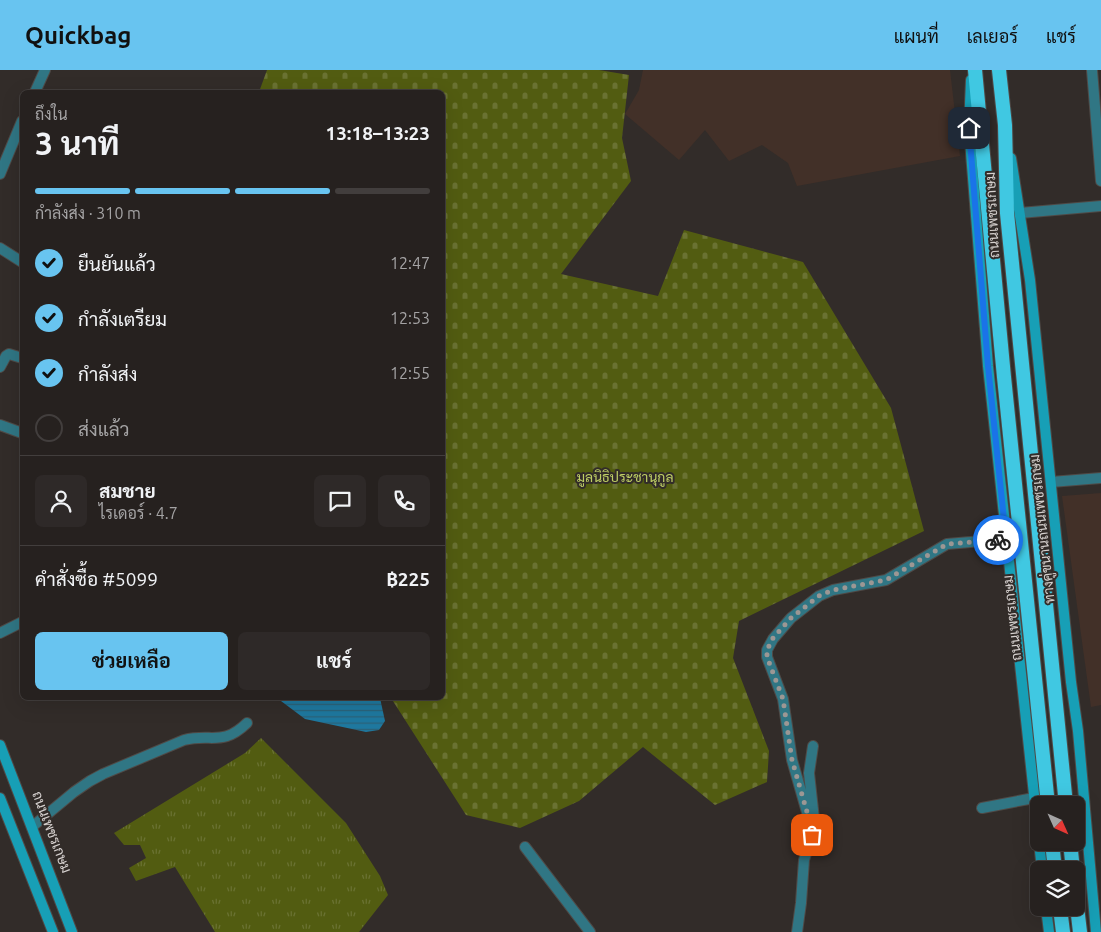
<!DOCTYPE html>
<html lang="th">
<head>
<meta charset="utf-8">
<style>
	:root { --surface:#26211f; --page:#2e2928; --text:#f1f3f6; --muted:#a4a3a4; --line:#423e3d; --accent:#68c4f0 }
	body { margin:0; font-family:Ubuntu,Sarabun,sans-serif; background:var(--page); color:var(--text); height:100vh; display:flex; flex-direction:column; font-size:19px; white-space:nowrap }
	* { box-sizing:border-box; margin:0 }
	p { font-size:16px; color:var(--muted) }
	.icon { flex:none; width:28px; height:28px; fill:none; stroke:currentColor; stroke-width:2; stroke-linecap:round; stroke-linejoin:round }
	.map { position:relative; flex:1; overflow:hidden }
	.panel { position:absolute; left:20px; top:20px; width:425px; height:610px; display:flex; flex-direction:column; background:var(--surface); border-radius:8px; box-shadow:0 5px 20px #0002,0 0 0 1px var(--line) }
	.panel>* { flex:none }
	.needle { width:32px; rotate:135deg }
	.tools { position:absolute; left:1030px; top:726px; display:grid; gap:10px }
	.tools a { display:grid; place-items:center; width:55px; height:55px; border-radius:8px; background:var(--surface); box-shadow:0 5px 20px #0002,0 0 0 1px var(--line); font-size:25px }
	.pin { position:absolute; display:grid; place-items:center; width:42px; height:42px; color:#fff; margin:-21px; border-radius:10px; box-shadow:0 2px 8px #0006 }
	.courier { position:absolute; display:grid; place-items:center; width:50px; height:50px; margin:-25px; border:4px solid #1a73e8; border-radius:50%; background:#fff; color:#222; box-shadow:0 1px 6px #0007 }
	.headline em { font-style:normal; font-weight:700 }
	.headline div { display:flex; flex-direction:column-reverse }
	.headline { display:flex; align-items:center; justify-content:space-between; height:85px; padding:0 15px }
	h1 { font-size:32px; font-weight:700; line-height:38px }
	.bar { display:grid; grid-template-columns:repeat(4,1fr); gap:8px 5px; align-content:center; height:60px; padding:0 15px }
	.bar i { height:6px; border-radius:4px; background:var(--line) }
	.bar .active { background:var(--accent) }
	.bar p { grid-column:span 4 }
	.line { display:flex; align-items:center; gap:12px; padding:0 15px; border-top:1px solid var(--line) }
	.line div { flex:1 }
	.round { display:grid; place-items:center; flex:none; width:52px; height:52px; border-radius:8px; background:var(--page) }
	ol { padding:0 15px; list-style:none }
	li { display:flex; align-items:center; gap:15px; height:55px }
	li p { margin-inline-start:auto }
	li .icon { padding:5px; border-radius:50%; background:var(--accent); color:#111; stroke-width:4 }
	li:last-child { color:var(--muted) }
	li i { width:28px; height:28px; border:2px solid var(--line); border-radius:50% }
	.primary-button { display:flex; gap:10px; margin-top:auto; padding:10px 15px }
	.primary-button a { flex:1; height:58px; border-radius:8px; background:var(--accent); color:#111; font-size:20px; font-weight:700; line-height:58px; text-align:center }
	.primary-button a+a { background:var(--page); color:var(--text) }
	header { display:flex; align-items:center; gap:30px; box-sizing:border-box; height:70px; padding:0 25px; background:var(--accent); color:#111 }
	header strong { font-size:24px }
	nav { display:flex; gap:28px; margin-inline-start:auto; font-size:18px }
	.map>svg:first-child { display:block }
</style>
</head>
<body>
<header>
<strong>Quickbag</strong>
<nav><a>แผนที่</a><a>เลเยอร์</a><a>แชร์</a></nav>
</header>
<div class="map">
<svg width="1101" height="862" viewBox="0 0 1101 862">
	<defs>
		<pattern id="grass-tufts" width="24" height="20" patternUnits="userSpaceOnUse" patternTransform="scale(1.25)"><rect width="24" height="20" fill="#525c11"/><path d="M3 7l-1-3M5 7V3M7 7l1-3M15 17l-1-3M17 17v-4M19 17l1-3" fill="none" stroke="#6a7232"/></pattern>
		<pattern id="cemetery-stones" width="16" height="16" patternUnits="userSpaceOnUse" patternTransform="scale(1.25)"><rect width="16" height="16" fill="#525c11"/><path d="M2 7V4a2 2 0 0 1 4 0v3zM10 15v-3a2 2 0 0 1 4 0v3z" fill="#6a7232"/></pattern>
		<pattern id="water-rules" width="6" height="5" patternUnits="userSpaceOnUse" patternTransform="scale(1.25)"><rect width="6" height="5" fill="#1e789f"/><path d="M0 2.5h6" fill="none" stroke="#2c6178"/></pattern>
	</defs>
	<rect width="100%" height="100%" fill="#322c29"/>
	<!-- commercial -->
	<path fill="#423028" d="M643,0H950L960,86L797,116L788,93L762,75L729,91L705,60L679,90L625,44L639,20Z
		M1101,423V635L1091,637L1062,426Z"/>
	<!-- grass -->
	<path fill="url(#grass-tufts)" d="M261,668L346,753L380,806L388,825L359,862H215L175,797L136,811L129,798L146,788L140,775H124L114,763L245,683Z"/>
	<!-- cemetery -->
	<path fill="url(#cemetery-stones)" d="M267,0H599L629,5L622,68L631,111L561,204L658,226L684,160L803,192L891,338L924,461L739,551L733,588L769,681L767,712L715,735L643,677L579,731L520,758L466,745L391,628H442V22H259Z"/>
	<!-- water -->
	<path fill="url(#water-rules)" d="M277,628H380L385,651L379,660L366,662L305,649Z"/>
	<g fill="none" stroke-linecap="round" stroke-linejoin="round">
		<!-- minor casing -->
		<g stroke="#4f4a47" stroke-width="12">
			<path id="minor" d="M1092,0L1101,111
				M35,22L45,0
				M0,104L22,51
				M1020,143L1101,136
				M0,178L22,192
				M0,297L6,286L9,284L22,288
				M0,355L22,363
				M1051,412L1101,408
				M0,563L22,552
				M982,738L1034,728
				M814,749L807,742L792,690L783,629L767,587V580L773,569L791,548L819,526L833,520L886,510L947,474L1006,469
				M33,756L74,722L90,711L103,704L184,670C212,663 222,677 247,653
				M525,777L590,862
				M797,862L801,833L804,790L812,765L814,749L809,703L813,676"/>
		</g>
		<!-- secondary casing -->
		<g stroke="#4f4a47" stroke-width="12">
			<path id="secondary" d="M971,10L969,58L988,296L1039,771
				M1011,88L1030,210L1071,612L1078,661L1096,862
				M0,675L72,862
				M0,728L53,862
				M1039,772L1042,800
				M1046,838L1049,862"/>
		</g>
		<!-- trunk casing -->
		<g stroke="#4f4a47" stroke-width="16">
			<path id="trunk" d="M975,0L1004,307L1048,735
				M999,0L1005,55L1007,143L1066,735
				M1052,772L1055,800
				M1070,772L1073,800
				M1076,828L1080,862
				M1060,838L1063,862"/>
		</g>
		<!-- minor -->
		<use href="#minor" stroke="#307684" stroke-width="10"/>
		<!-- secondary -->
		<use href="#secondary" stroke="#179fb6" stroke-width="10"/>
		<!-- trunk -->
		<use href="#trunk" stroke="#40c8e2" stroke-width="14"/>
	</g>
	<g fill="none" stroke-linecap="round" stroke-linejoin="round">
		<!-- done -->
		<path stroke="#9c9794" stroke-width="5" stroke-dasharray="0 9" d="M812,765L814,749L807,742L792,690L783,629L767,587V580L773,568L791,548L819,526L833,520L886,510L947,474L998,470"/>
		<!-- route -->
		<path stroke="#1a73e8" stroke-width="6" d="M969,58L988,296L1006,469L998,470"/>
	</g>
	<g text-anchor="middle" stroke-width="4" stroke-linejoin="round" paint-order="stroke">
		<!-- street labels -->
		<g font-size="14" fill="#d5d0ce" stroke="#322c29">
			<text transform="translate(992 145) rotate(-93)" y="5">ถนนเพชรเกษม</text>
			<text transform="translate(1042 459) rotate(-96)" y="5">ทางคู่ขนานถนนเพชรเกษม</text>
			<text transform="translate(1012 548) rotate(-96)" y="5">ถนนเพชรเกษม</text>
			<text transform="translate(52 762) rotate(69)" y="5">ถนนเพชรเกษม</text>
		</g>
		<!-- park labels -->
		<g font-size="14" fill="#bece65" stroke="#322c29">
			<text x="625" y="412">มูลนิธิประชานุกูล</text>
		</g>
	</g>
</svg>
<div class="tools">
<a><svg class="needle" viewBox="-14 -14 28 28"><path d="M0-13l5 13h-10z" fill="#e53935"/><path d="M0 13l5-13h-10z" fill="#a4a3a4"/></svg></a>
<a><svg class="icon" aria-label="layers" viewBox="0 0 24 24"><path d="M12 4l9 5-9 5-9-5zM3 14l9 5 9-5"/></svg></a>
</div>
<div class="pin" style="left:812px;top:765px;background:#ea580c"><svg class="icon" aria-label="bag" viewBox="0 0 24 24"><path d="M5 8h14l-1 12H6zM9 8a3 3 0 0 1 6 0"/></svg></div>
<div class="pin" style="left:969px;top:58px;background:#1f2937"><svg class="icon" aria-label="home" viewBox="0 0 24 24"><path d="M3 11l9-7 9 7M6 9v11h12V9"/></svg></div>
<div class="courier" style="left:998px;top:470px"><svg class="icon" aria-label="bike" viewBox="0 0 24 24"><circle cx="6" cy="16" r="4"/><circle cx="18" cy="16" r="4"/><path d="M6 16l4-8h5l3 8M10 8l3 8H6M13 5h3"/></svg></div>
<section class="panel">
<div class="headline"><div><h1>3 นาที</h1><p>ถึงใน</p></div><em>13:18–13:23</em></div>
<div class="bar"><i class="active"></i><i class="active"></i><i class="active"></i><i></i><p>กำลังส่ง · 310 m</p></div>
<ol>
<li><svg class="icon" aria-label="check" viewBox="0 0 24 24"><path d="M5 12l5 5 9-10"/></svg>ยืนยันแล้ว<p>12:47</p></li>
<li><svg class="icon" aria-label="check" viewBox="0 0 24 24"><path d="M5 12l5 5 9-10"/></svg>กำลังเตรียม<p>12:53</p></li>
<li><svg class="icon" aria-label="check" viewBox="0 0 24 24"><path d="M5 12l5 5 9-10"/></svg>กำลังส่ง<p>12:55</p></li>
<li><i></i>ส่งแล้ว</li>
</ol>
<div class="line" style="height:90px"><a class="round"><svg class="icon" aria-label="person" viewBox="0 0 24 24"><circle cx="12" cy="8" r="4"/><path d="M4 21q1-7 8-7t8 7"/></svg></a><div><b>สมชาย</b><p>ไรเดอร์ · 4.7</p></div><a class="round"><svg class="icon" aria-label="chat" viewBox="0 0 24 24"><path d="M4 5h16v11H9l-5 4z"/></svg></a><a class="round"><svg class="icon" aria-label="phone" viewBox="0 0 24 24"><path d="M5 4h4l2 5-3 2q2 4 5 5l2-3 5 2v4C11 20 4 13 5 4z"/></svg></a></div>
<div class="line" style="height:65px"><div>คำสั่งซื้อ #5099</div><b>฿225</b></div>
<div class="primary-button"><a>ช่วยเหลือ</a><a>แชร์</a></div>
</section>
</div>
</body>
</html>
